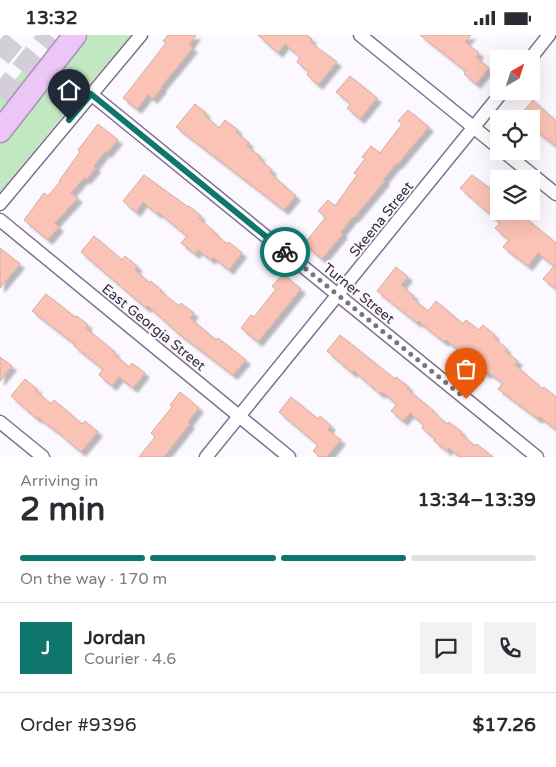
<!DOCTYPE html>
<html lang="en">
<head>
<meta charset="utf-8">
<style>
	:root { --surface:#fff; --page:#f2f2f3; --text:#2b2b33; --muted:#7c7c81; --line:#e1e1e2; --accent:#0f766e }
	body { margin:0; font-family:"Varela Round",sans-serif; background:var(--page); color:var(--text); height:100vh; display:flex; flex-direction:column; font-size:19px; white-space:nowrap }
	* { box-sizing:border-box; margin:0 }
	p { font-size:16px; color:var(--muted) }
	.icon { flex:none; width:28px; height:28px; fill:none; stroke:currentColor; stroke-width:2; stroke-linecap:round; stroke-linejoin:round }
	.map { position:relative; height:422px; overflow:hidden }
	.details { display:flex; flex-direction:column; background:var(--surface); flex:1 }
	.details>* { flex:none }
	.needle { width:32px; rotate:39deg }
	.fabs { position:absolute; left:490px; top:15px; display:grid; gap:10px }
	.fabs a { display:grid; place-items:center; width:50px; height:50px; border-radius:0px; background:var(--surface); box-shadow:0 5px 20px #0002; font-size:25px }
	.pin { position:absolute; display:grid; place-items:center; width:42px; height:42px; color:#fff; margin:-51px -21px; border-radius:50% 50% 50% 0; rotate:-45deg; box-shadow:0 0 5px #0007 }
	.pin .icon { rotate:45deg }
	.courier { position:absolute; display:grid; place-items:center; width:50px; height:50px; margin:-25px; border:4px solid #0f766e; border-radius:50%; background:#fff; color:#222; box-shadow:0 1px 6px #0007 }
	.summary em { font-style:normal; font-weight:700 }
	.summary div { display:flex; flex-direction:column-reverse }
	.summary { display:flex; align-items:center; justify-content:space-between; height:85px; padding:0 20px }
	h1 { font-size:32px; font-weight:700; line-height:38px }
	.bar { display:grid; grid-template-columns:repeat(4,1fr); gap:8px 5px; align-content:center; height:60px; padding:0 20px }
	.bar i { height:6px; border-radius:4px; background:var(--line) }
	.bar .active { background:var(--accent) }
	.bar p { grid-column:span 4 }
	.line { display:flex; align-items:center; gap:12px; padding:0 20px; border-top:1px solid var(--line) }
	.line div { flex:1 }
	.round { display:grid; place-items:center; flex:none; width:52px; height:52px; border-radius:0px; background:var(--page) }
	.status { display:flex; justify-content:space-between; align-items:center; height:35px; padding:0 25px; background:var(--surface); direction:ltr }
	.status svg { height:14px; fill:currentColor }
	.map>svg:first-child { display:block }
</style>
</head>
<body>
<div class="status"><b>13:32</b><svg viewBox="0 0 49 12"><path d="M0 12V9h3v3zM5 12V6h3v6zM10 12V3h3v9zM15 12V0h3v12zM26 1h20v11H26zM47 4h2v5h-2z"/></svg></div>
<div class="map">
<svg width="556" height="422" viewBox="0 0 556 422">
	<defs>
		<filter id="shadow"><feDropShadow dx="4.5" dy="4.5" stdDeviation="1" flood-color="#0004"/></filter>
	</defs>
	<rect width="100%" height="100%" fill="#fbf8ff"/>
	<!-- green -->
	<path fill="#c2e8c1" d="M89,0H132L87,52L79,51L70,45L66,49L75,58L76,65L0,157V110Z
		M26,32C36,46 9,69 0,80V61Z"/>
	<!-- building -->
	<path fill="#fbc3b5" stroke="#d3aca2" filter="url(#shadow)" d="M168,0H196L189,10L193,13L161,52L162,53L153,64L148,60L137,74L123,63L166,8L163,6Z
		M258,0H307L312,4L310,7L337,27L318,50L307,40L309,37L297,27L300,22L285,9L278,18Z
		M420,0H471L465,7L479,18L476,22L489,33L476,49L464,39L466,36Z
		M350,41L377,63L360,84L347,73L351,69L336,57Z
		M533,65L556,86V111L532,93L540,84H517Z
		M195,69L206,78L204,80L219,93L225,85L238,95L236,97L249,108L247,111L261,122L259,124L272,135L270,138L296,161L284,175L176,92Z
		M408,75L429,92L397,130L396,129L384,144L385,146L354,183L353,182L341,197L343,199L322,224L304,209L326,182L318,176L328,165L335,171L357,140L354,138L365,124L362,122L371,111L380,118L402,89L398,86Z
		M98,89L118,105L107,118L105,117L94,131L96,133L86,145L84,143L71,158L78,163L55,188L59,192L48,205L24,185L44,158L48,161L60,147L59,146L80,117L78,115Z
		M144,140L188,172L189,171L201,181L199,184L214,196L213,197L227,209L229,207L242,218L229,235L213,222L211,225L198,215L195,219L181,208L187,201L158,177L157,179L143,167L136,177L123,166Z
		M472,140L499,160V176H517L556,208V254L543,244L554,231L538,218L528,231L503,212L509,205L495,193L500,188L460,153Z
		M94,201L122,225L125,221L138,232L135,235L150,248L151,246L161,255L160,256L179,271L181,268L194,278L190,283L216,305L218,303L246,325L233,340L178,298L148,271L146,273L81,217Z
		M0,213L20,229L0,253Z
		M396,232L408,242L401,250L414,261L412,263L428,276L436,266L463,289L466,285L479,295L483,290L495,300L493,302L507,314L505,316L518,326L515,330L543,354L544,352L556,362V395L540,382L538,384L498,354L503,348L488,337L486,339L472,329L459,319L461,317L446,305L444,307L418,286L417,288L377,256Z
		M283,239L301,254L258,307L241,293L251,280L254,282L276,254L272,251Z
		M46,259L75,282L77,281L88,290L86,293L115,317L114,319L129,332L132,328L145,338L133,353L119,342L112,351L99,340L103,334L74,311L76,310L32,276Z
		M340,300L395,344L396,342L409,352L407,354L434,376L433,377L447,389L449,387L462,397L461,399L475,411L477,409L493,422H460L449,413L447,416L434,406L435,404L422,393L424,390L410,378L403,386L391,376L397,369L382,357L380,359L354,336L352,338L327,316Z
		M0,322L12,331L0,346Z
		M25,344L37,354L36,356L51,369L54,365L82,389L85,386L98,397L81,417L53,393V394L38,382L37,384L11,361Z
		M180,357L199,373L188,387L190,389L164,422H139L155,402L151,398L172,372L170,370Z
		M291,362L318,384L320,381L331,391L328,395L341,405L327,422H320L313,416L318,410L279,377Z"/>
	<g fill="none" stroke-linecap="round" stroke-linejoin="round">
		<!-- motorway-tunnel -->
		<path stroke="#d3cfd8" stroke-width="22" stroke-dasharray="22 11" stroke-linecap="butt" d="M0,22L18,0
			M0,61L50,0"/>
		<!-- minor casing -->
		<g stroke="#80718e" stroke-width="15">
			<path id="minor" d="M360,0L499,113
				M530,24L549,0
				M91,59L537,422
				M503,116L556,159
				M0,169L141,0
				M0,185L289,422
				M0,387L43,422
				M206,422L503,56"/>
		</g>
		<!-- motorway casing -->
		<g stroke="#ab90b4" stroke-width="25">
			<path id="motorway" d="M0,96L75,0"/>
		</g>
		<!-- minor -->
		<use href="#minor" stroke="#fff" stroke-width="12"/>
		<!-- motorway -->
		<use href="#motorway" stroke="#ebc6f6" stroke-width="22"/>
	</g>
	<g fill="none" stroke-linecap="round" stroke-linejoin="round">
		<!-- done -->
		<path stroke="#7a747f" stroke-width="5" stroke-dasharray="0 9" d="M285,217L466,364"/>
		<!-- route -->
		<path stroke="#0f766e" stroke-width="6" d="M69,85L91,59L285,217"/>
	</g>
	<g text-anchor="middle" stroke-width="4" stroke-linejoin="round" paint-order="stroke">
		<!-- street labels -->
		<g font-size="14" fill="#342d3a" stroke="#fbf8ff">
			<text transform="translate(381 184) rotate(-51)" y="5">Skeena Street</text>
			<text transform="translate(359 258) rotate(39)" y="5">Turner Street</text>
			<text transform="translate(154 292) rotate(39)" y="5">East Georgia Street</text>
		</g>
	</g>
</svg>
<div class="fabs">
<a><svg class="needle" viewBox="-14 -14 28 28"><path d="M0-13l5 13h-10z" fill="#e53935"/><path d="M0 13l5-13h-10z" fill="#7c7c81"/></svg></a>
<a><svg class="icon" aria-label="locate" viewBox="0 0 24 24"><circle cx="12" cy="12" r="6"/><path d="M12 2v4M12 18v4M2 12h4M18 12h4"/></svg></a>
<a><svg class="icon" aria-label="layers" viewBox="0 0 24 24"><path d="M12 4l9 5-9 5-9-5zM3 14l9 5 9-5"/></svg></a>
</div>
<div class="pin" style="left:466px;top:364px;background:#ea580c"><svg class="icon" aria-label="bag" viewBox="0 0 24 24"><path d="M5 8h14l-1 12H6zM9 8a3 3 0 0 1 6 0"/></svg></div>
<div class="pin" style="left:69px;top:85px;background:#1f2937"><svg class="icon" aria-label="home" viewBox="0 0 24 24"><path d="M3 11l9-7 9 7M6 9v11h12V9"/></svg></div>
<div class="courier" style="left:285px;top:217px"><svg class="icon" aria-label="bike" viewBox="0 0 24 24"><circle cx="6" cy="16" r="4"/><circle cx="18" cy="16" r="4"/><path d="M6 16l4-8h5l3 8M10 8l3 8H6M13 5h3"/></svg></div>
</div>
<section class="details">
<div class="summary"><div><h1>2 min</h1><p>Arriving in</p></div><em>13:34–13:39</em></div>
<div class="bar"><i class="active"></i><i class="active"></i><i class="active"></i><i></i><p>On the way · 170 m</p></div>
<div class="line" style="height:90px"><b class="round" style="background:var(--accent);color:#fff">J</b><div><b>Jordan</b><p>Courier · 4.6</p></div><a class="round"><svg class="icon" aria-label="chat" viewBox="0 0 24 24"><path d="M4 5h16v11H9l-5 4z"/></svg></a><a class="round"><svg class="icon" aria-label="phone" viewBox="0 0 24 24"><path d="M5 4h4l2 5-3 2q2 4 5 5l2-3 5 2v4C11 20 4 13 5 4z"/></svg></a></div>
<div class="line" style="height:65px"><div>Order #9396</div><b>$17.26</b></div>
</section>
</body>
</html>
